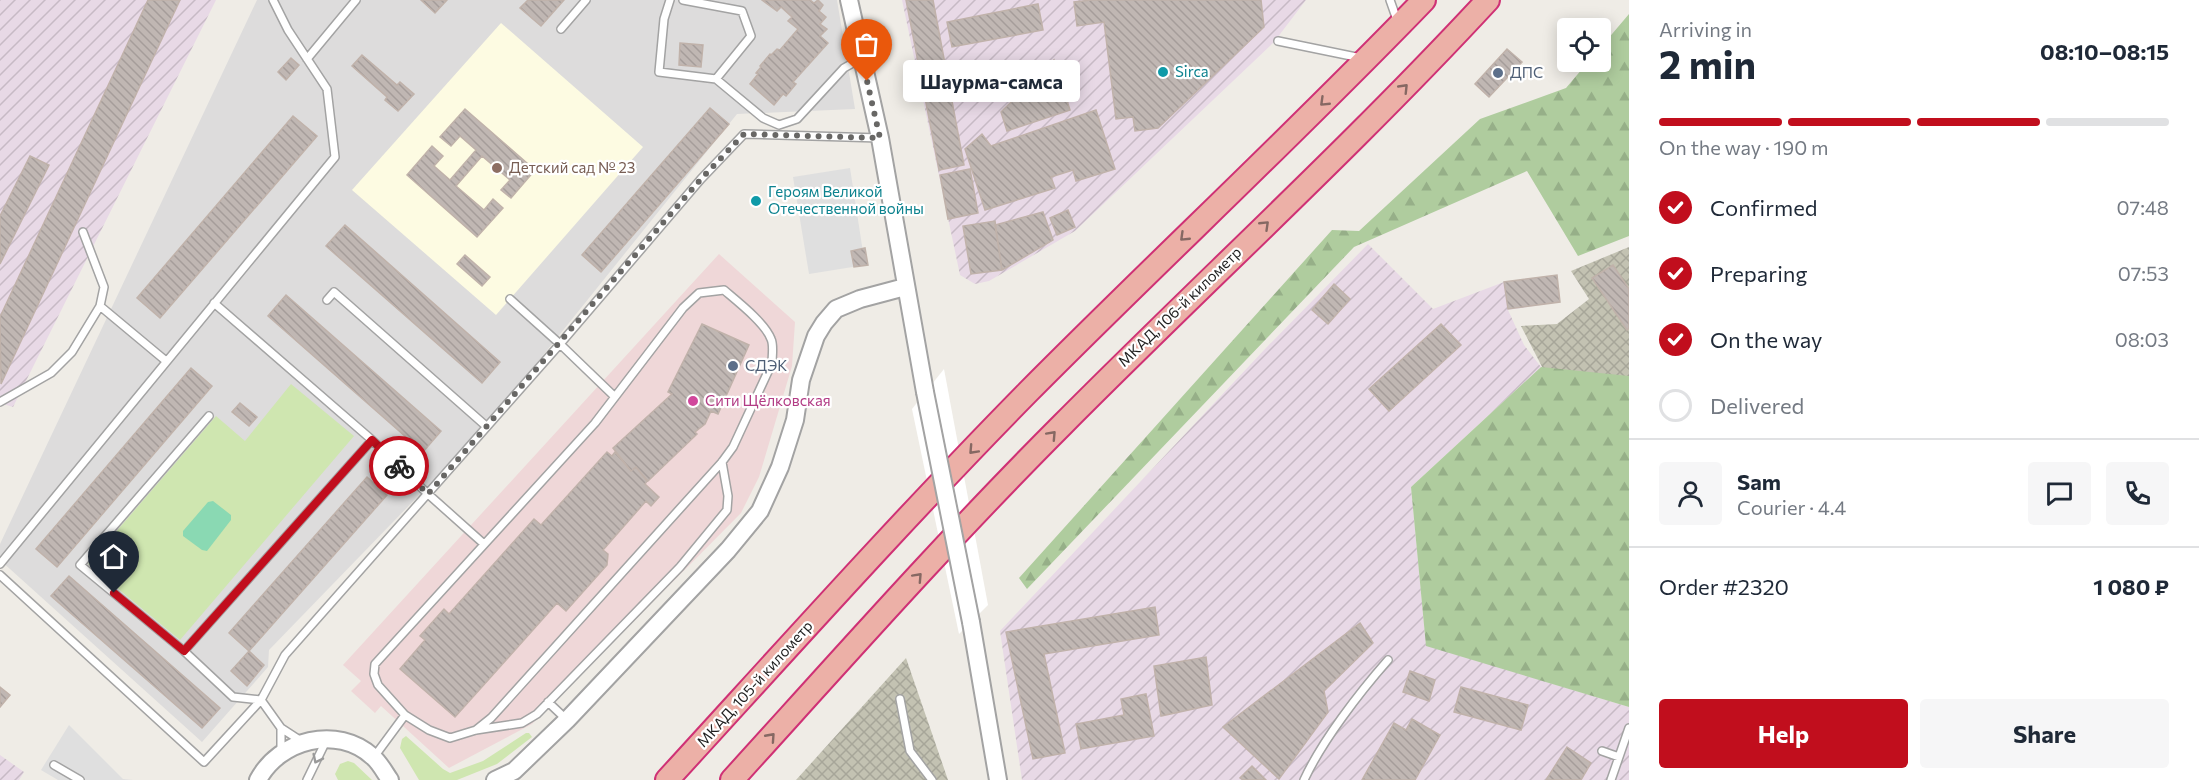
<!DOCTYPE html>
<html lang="en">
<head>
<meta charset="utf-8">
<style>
	:root { --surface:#fff; --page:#f6f6f7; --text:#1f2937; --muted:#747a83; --line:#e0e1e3; --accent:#c10e1d }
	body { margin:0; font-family:Commissioner,sans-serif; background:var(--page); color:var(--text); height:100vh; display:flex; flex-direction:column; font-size:22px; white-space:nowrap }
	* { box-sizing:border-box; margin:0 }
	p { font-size:20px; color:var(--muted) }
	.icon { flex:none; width:33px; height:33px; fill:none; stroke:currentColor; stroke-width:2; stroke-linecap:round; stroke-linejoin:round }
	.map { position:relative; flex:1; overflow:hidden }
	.details { display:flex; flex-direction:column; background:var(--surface); width:570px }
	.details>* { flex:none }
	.fabs { position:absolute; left:1557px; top:18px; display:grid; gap:12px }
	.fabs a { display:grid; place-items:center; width:54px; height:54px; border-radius:6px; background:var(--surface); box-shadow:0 3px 15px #0003; font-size:30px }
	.pin { position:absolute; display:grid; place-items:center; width:51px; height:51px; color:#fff; margin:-62px -26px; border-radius:50% 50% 50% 0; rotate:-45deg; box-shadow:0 0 6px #0007 }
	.pin .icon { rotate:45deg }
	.courier { position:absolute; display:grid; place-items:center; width:60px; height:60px; margin:-30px; border:4px solid #c10e1d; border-radius:50%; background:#fff; color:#222; box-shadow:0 2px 8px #0007 }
	.bubble { position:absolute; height:42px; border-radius:6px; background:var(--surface); box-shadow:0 3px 15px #0003; font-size:20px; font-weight:700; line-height:42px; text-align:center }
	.head em { font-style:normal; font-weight:700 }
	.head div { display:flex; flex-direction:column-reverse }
	.head { display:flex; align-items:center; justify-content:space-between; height:102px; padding:0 30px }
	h1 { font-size:39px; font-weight:700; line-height:45px }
	.bar { display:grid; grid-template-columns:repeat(4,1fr); gap:9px 6px; align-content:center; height:72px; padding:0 30px }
	.bar i { height:8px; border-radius:4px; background:var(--line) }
	.bar .selected { background:var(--accent) }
	.bar p { grid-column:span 4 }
	.line { display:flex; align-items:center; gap:15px; padding:0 30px; border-top:2px solid var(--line) }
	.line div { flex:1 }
	.round { display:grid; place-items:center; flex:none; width:63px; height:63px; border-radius:6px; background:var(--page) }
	ol { padding:0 30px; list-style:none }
	li { display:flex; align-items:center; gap:18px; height:66px }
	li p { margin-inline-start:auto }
	li .icon { padding:6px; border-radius:50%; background:var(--accent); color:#fff; stroke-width:4 }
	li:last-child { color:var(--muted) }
	li i { width:33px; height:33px; border:3px solid var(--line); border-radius:50% }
	.primary-button { display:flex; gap:12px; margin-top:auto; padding:12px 30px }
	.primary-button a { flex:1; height:69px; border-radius:6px; background:var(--accent); color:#fff; font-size:24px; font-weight:700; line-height:69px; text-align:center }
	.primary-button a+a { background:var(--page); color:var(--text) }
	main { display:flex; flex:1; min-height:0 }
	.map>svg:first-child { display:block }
</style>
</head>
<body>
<main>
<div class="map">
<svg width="1629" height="780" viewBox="0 0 1629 780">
	<defs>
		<pattern id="industrial-furrows" width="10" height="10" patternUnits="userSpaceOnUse" patternTransform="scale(1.5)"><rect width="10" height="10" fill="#e8d9e6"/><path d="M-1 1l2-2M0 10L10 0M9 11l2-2" fill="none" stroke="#c7bac5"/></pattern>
		<pattern id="construction-cross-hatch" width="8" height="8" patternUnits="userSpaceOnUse" patternTransform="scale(1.5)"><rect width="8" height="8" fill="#c3c2b2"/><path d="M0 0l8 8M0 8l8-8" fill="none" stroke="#a7a699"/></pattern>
		<pattern id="forest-firs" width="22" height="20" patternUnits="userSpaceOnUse" patternTransform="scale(1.5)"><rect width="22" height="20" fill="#afcc9e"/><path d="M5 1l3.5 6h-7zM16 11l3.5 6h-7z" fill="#96af88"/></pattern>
		<pattern id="building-back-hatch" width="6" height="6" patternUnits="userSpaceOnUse" patternTransform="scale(1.5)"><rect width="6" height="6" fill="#c0b7b3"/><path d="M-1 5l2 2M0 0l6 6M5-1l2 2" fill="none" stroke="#a59d9a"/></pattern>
	</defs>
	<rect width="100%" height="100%" fill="#efece6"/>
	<!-- residential -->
	<path fill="#dddcdc" d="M257,0H837L855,109L737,114L486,426L269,650L268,667L202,742L0,560V544Z"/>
	<!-- commercial -->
	<path fill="#efd7d8" d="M719,254L795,322L792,366L759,477L741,513L532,724L449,768L381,706L375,713L351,691L361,681L343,665Z"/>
	<!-- industrial -->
	<path fill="url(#industrial-furrows)" d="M0,0H216L13,407L0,403Z
		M902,0H1306L1274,42L1075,231L989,281L975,284L960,275Z
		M1368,244L1433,309L1504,282L1557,275L1560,302L1508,310L1524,345L1541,367L1411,487L1426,645L1629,707V780H1022L1000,631L1265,349Z
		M0,755L24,772L19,780H0Z"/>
	<!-- education -->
	<path fill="#fdfbe2" d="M501,23L643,147L496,315L352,190Z"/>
	<!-- construction -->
	<path fill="url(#construction-cross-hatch)" d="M1629,247V399L1556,394L1521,326L1557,324L1589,299L1571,271Z
		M906,658L948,780H796Z"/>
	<!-- grass -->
	<path fill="#cfe6b0" d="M291,384L354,436L180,640L88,564L216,416L245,441Z
		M526,733H529L532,737L497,764L457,780H419L400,748L402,739L406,736L443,769L450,773L483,761Z
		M348,761L354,763L372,780H338L335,774L340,764Z"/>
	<!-- forest -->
	<path fill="url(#forest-firs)" d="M1629,14V236L1578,256L1527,171L1354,247L1027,589L1019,578L1332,230L1359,231L1480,119L1566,88L1588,62H1600L1601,47Z
		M1541,367L1629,376V707L1426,646L1411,487Z"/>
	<!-- pitch -->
	<path fill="#8ad9b3" d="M213,501L231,515V520L207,551L202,550L183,536V531L208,502Z"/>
	<!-- parking -->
	<path fill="#dfdfdf" d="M850,168L865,265L809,274L793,177Z
		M69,725L123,779L133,780H58L41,770Z"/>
	<!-- pier -->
	<path fill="#fff" d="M944,369L988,605L959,634L912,409Z"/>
	<!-- building -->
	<path fill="url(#building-back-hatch)" stroke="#c0b2aa" stroke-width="1.5" d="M148,0H180L1,384L0,317Z
		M421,0H447L435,13Z
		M528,0H564L541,26L520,8Z
		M762,0H810L814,3L818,0L823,5L819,11L826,17L820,24L827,29L820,36L828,43L793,82L796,84L786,96L783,94L774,105L750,84L758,74L756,73L761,67L760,66L770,54L771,55L777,49L780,50L798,29L788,21L792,17L781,7L777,11Z
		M906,0H933L964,165L939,170Z
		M1091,0H1261L1264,27L1158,128L1135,131L1133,117L1116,119L1104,22L1077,26L1074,2Z
		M1038,4L1043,30L952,47L947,22Z
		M680,43L703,45L701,67L679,65Z
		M1507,49L1522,62L1489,97L1475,84Z
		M362,55L397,85L400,82L414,94L398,111L385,100L387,97L352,66Z
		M291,58L299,65L286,80L278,72Z
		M1054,60L1070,110L1007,131L1001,112Z
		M710,108L729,124L601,272L582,255Z
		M465,109L535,170L511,198L501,190L510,180L482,156L456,186L484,210L493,199L503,208L477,237L407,175L432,146L443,156L434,166L450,180L476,150L460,136L451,146L440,137Z
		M1096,110L1115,169L1076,181L1073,170L1051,177L1055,188L985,210L965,149L982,134L991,146Z
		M293,116L317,136L160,318L137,298Z
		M30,156L49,165L0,264V216Z
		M970,169L978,213L948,219L940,175Z
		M1068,210L1075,227L1057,235L1050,218Z
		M1043,212L1053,240L1002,270L995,225Z
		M995,221L1002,270L971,274L963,226Z
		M345,225L500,362L482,383L326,246Z
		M865,248L868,265L854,267L851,251Z
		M465,255L490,277L482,286L457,264Z
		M1613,265L1629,289V328L1627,330L1592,278Z
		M1557,275L1560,302L1508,309L1504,282Z
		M1334,284L1350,299L1328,324L1312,310Z
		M286,295L441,431L423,452L268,316Z
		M702,324L749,345L718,414L711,411L705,424L695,432L697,434L648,481L636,467L631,471L613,448L672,394L668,392Z
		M1441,324L1461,345L1389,411L1369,389Z
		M191,368L212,386L57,567L36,549Z
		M240,403L257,417L249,426L232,412Z
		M607,452L612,456L615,452L631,471L636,467L647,481L645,484L659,497L651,506L646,501L603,550L608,554L607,565L566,611L557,603L455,717L400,669L425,640L420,636L444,609L449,614L534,519L541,525Z
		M367,477L387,495L249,651L229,633Z
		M69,576L220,708L202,728L51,596Z
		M1155,607L1159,635L1044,654L1065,753L1033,759L1006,632Z
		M1360,623L1373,643L1324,691L1328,712L1279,779L1223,727Z
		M249,651L264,665L247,686L231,671Z
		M1206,657L1212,705L1161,716L1154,666Z
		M1410,671L1435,680L1429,701L1403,692Z
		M0,687L10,695L0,707Z
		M1461,687L1528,705L1521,730L1454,712Z
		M1146,694L1154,736L1081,749L1076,724L1124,715L1121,699Z
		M1412,719L1440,735L1415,780H1362L1394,723L1406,730Z
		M1567,747L1591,763L1581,780H1546Z
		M1252,766L1266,780H1243L1240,778Z"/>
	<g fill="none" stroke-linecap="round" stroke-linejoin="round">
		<!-- service casing -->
		<g stroke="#a3a3a3" stroke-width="10">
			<path id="service" d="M670,0L664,19L659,72L716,79L763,118L779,125L797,119L844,68L862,58
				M683,0L742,11L751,36L716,79
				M1390,0L1397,20
				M561,29L586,0
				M1278,41L1361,58
				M307,59L356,0
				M510,299L560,344L615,397
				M327,300L334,292L486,426
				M214,303L372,440
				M100,306L166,361
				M0,402L51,373L72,352L100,306L104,287L83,232
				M0,564L335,157L327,89L288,30L273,0
				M0,575L204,762L261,700L233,697L184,651L372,440L428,494L484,544
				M184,651L80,565L209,416
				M900,699L910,751L932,780
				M548,702L567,720
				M476,730L491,718L722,462L733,447L772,363C772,356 774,345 771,339C765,323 738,302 724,290L699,293L683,308L595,423L375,664L374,674L378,685L405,715L429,730L450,738L476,730L522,723L537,714L680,567L727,510L728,496L722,462
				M301,741L281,728L261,700L285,655L560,344L701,179L744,134L880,138
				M1602,751L1619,757
				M281,752V728
				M374,757L405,715
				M54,765L80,780
				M307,780L326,741
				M1304,780C1322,741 1359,693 1388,660
				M1611,780L1629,728"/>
		</g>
		<!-- tertiary casing -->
		<g stroke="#a3a3a3" stroke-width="20">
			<path id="tertiary" d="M849,0L880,138L925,392
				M971,622L998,780
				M258,780C279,740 337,724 373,757C380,763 385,773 390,780
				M495,780L514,771L567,720L728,550L760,511L780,467L795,420L801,380L816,336L824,323L836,309L860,299L905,287"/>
		</g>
		<!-- trunk casing -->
		<g stroke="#cf3175" stroke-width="26">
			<path id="trunk" d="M667,780C786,650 904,518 1028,392C1159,260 1295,134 1424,0
				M732,780C841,660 948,539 1063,424C1204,282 1352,147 1488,0"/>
		</g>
		<!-- service -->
		<use href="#service" stroke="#fff" stroke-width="7"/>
		<!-- tertiary -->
		<use href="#tertiary" stroke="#fff" stroke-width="16"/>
		<!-- trunk -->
		<use href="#trunk" stroke="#ecb0a7" stroke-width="22"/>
		<!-- tertiary-bridge casing -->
		<g stroke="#a3a3a3" stroke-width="20" stroke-linecap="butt">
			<path id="tertiary-bridge" d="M925,392L971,622"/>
		</g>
		<!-- tertiary-bridge -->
		<use href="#tertiary-bridge" stroke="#fff" stroke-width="16"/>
	</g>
	<!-- one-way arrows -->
	<defs><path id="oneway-chevron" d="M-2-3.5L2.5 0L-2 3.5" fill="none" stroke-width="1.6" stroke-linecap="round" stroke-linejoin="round" transform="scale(1.5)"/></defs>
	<g stroke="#866863">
		<use href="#oneway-chevron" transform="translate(1404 88) rotate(-46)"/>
		<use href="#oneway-chevron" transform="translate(1324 102) rotate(136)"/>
		<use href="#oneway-chevron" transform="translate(1265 225) rotate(-44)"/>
		<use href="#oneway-chevron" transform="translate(1184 237) rotate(136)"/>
		<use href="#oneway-chevron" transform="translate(1052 435) rotate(-47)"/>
		<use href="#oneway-chevron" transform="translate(973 450) rotate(133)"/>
		<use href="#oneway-chevron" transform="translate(918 577) rotate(-47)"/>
		<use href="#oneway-chevron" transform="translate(771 737) rotate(-48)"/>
	</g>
	<use stroke="#9a9a9a" href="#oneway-chevron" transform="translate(317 759) rotate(116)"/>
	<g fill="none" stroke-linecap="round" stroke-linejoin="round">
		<!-- done -->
		<path stroke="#686765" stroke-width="6" stroke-dasharray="0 10.8" d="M399,466L428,494L701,179L744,134L880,138L867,81"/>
		<!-- route -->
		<path stroke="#c10e1d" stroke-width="8" d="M114,593L184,651L372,440L399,466"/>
	</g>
	<!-- markers -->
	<g fill="#0f9aa8" stroke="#fff" stroke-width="2">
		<circle cx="1163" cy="72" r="6"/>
		<circle cx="756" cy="201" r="6"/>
	</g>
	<g fill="#5c6f8a" stroke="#fff" stroke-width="2">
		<circle cx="1498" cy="73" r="6"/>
		<circle cx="733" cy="366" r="6"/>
	</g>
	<circle fill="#8d6e63" stroke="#fff" stroke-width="2" cx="497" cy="168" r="6"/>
	<circle fill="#d1479c" stroke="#fff" stroke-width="2" cx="693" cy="401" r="6"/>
	<g text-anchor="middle" stroke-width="4.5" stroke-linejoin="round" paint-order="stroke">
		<!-- culture labels -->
		<g font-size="15" fill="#0d838f" stroke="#fff" text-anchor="start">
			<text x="1175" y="77">Sirca</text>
			<text x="768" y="197">Героям Великой<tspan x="768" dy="17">Отечественной войны</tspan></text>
		</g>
		<!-- service labels -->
		<g font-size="15" fill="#4e5e75" stroke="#fff" text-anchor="start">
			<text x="1510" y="78">ДПС</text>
			<text x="745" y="371">СДЭК</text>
		</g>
		<!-- education labels -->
		<g font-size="15" fill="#785e54" stroke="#fff" text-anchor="start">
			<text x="509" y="173">Детский сад № 23</text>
		</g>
		<!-- street labels -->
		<g font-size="15" fill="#1f1f1f" stroke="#fff">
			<text transform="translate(1180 307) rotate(-44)" y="5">МКАД, 106-й километр</text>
			<text transform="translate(755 684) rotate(-48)" y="5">МКАД, 105-й километр</text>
		</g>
		<!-- hotel labels -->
		<g font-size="15" fill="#b23c85" stroke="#fff" text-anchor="start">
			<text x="705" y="406">Сити Щёлковская</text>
		</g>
	</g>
</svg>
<div class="fabs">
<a><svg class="icon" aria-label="locate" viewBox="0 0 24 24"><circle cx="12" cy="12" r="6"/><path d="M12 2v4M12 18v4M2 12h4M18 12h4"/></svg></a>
</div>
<div class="pin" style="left:867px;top:81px;background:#ea580c"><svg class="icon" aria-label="bag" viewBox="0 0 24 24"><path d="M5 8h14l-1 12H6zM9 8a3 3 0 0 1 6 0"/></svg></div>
<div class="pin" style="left:114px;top:593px;background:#1f2937"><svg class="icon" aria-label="home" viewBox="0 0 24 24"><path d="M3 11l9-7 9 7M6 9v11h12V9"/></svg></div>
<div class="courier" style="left:399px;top:466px"><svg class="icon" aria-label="bike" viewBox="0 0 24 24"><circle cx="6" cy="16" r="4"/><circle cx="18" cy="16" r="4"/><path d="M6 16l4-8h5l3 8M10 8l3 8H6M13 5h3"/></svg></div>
<div class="bubble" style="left:903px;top:60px;width:177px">Шаурма-самса</div>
</div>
<section class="details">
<div class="head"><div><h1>2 min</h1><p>Arriving in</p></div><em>08:10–08:15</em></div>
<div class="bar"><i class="selected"></i><i class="selected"></i><i class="selected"></i><i></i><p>On the way · 190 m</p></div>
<ol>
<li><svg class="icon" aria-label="check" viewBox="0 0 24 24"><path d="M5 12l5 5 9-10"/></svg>Confirmed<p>07:48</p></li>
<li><svg class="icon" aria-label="check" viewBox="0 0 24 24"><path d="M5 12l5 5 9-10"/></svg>Preparing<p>07:53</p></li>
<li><svg class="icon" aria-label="check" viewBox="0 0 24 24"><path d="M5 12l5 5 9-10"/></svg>On the way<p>08:03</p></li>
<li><i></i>Delivered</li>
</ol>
<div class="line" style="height:108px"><a class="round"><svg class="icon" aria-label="person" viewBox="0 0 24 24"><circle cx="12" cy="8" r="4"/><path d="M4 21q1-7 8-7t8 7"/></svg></a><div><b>Sam</b><p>Courier · 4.4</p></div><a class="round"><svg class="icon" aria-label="chat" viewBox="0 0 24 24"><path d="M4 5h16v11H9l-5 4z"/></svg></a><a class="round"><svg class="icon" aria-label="phone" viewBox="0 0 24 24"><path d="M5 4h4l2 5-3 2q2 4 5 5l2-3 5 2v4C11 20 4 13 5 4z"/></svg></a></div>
<div class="line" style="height:78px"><div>Order #2320</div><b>1 080 ₽</b></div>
<div class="primary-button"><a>Help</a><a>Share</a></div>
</section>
</main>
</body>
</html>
